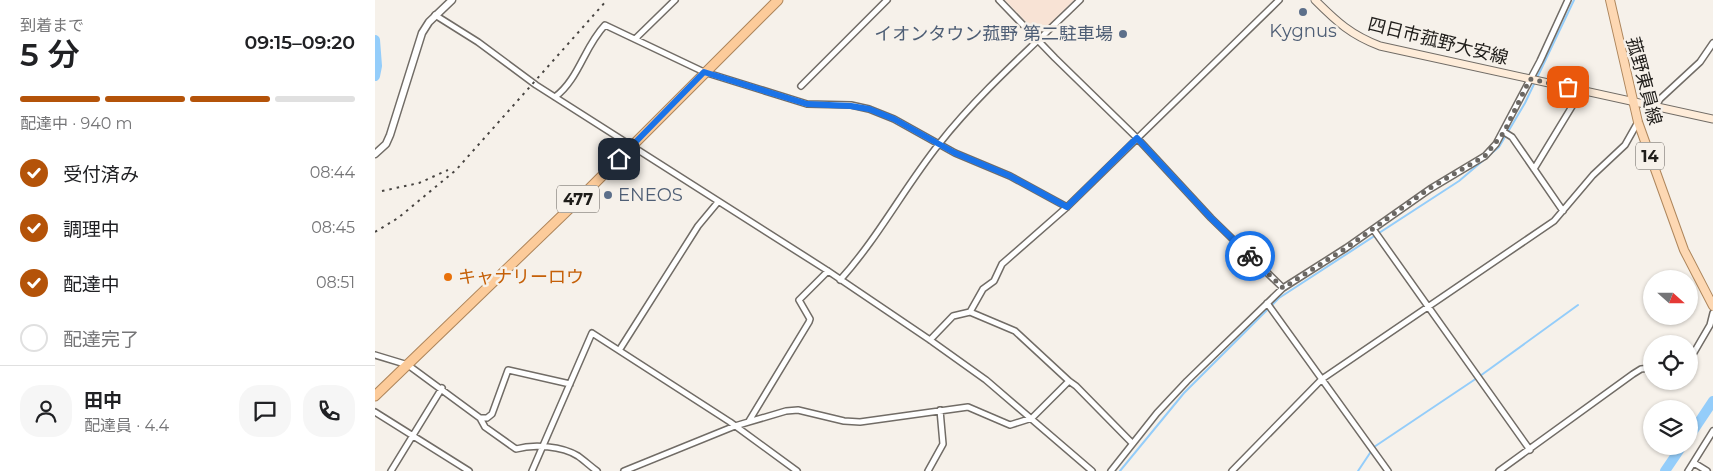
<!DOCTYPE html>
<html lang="ja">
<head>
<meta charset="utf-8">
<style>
	:root { --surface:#fff; --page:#f6f6f6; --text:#202124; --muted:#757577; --line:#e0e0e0; --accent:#b45309 }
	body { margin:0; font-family:Montserrat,"Noto Sans JP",sans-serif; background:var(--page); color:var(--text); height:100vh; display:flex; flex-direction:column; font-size:19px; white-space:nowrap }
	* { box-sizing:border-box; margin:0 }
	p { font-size:16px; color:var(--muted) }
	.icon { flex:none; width:28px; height:28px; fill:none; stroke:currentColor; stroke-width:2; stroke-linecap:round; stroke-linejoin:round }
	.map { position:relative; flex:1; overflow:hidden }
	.sheet { display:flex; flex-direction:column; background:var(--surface); width:375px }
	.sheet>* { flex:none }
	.needle { width:32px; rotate:111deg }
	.tools { position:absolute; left:1268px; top:270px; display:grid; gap:10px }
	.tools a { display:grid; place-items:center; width:55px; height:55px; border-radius:50%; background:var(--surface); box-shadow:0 1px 4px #0004; font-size:25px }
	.pin { position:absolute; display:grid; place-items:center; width:42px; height:42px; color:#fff; margin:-21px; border-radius:10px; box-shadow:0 2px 8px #0006 }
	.courier { position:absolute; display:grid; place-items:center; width:50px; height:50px; margin:-25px; border:4px solid #1a73e8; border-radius:50%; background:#fff; color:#222; box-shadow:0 1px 6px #0007 }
	.headline em { font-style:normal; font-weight:600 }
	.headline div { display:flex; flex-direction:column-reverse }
	.headline { display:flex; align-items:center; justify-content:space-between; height:85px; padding:0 20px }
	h1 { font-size:32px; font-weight:600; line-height:38px }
	.bar { display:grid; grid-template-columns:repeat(4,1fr); gap:8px 5px; align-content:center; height:60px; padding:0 20px }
	.bar i { height:6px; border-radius:4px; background:var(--line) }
	.bar .on { background:var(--accent) }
	.bar p { grid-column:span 4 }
	.line { display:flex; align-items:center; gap:12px; padding:0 20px; border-top:1px solid var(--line) }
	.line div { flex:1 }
	.round { display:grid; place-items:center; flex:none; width:52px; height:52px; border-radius:20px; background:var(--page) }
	ol { padding:0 20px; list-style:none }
	li { display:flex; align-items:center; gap:15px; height:55px }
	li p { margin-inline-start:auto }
	li .icon { padding:5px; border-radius:50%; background:var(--accent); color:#fff; stroke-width:4 }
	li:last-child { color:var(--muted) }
	li i { width:28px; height:28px; border:2px solid var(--line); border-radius:50% }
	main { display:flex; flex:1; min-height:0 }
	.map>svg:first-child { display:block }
</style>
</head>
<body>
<main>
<section class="sheet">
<div class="headline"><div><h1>5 分</h1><p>到着まで</p></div><em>09:15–09:20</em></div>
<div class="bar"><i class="on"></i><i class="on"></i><i class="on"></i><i></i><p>配達中 · 940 m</p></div>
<ol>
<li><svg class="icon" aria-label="check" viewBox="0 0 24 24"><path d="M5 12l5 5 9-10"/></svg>受付済み<p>08:44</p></li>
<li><svg class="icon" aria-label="check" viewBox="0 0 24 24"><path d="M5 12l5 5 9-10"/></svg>調理中<p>08:45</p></li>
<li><svg class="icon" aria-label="check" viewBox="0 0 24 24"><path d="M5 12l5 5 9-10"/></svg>配達中<p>08:51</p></li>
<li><i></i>配達完了</li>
</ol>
<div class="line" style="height:90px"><a class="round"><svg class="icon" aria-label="person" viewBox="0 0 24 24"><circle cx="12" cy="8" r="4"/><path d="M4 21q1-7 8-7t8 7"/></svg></a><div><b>田中</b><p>配達員 · 4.4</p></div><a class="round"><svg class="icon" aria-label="chat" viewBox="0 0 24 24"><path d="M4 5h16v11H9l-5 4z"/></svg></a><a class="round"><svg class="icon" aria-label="phone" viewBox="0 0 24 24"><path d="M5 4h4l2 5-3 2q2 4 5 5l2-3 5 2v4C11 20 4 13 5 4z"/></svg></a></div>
</section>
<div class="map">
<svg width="1338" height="471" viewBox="0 0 1338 471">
	<rect width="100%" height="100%" fill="#f6f1ea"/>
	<!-- commercial -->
	<path fill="#f8e3d5" d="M630,0H699L664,35Z"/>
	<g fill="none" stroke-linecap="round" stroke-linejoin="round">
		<!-- stream -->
		<path stroke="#94cdfa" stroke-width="2" d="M745,471L809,393L904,298L1084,181L1124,147L1150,103L1199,0
			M983,471L999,447L1105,376L1203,305"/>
		<!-- river -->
		<path stroke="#94cdfa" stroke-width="10" d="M0,40L2,66L0,76
			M1314,437L1338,401
			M1290,471L1307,446"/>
		<!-- minor casing -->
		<g stroke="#716c66" stroke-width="8">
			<path id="minor" d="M624,0L680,58L762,138L836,218L908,288
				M60,15L103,42L161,85L453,271L555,340L611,380L717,471
				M260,39L300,0
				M426,86L512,0
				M180,97C204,79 209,47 230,25L329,72L432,104L476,105L494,109L519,119L580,153L635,176L692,207
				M1281,106L1285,99L1325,62L1338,43
				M1129,132L1137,137L1188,211
				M1159,169L1207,90
				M998,229L1155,450
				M465,280C503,238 529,188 564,144C604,93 658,46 705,0
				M892,303L1013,471
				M595,312L640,331L694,381
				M555,340L578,316L595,312L608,289L619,281L627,264L692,207L904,0
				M245,349L323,226L343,202
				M0,355L33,365L105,418L110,427L141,449C159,444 187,446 203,456C210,461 215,466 222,471
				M1314,361L1335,325L1338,313
				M0,412L94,471
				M105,418H112L117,414L133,370L195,384
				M374,421L434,322L435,319L424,300L453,271
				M1319,463L1332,471
				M16,471L67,388
				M157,471L217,333L355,422L422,471
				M249,471L360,426L411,411L423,410L469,421L485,422L593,407L635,425L657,418L694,381L701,386L757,443
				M553,471L568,444L565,410
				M736,471L782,413L812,381L908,288L971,248L1055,189L1110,156L1121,144L1165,61L1193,0
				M857,471L947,379L1179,221L1218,175L1250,145L1263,122
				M1124,471L1258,374L1266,369L1276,368
				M1313,471L1338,431"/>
		</g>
		<!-- tertiary casing -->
		<g stroke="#716c66" stroke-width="9">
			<path id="tertiary" d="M0,154L11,144L15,135L47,33L54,22L77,0"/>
		</g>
		<!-- secondary casing -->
		<g stroke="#716c66" stroke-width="9">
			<path id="secondary" d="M940,0C962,22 976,35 1005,46L1338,119"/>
		</g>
		<!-- primary casing -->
		<g stroke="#ae865c" stroke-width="10">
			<path id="primary" d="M1235,0L1263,122L1309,250L1338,306"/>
		</g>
		<!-- trunk casing -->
		<g stroke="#ae865c" stroke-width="11">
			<path id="trunk" d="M0,396L194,209L403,0"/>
		</g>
		<!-- minor -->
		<use href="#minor" stroke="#fff" stroke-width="5"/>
		<!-- tertiary -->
		<use href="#tertiary" stroke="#fff" stroke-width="6"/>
		<!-- secondary -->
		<use href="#secondary" stroke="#feecd9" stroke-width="7"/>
		<!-- primary -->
		<use href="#primary" stroke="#fdd8b3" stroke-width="8"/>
		<!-- trunk -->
		<use href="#trunk" stroke="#fccb9a" stroke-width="9"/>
		<!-- rail -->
		<path stroke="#474441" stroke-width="2" stroke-dasharray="2.5 5" stroke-linecap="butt" d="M7,191L44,183L73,170
			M0,232L23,218L81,170L232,0"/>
	</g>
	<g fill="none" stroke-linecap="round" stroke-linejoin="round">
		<!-- done -->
		<path stroke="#6a6763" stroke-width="5" stroke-dasharray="0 9" d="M875,256L908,288L971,248L1055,188L1110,156L1129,132L1155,79L1193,87"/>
		<!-- route -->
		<path stroke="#1a73e8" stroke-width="6" d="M244,159L329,72L432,104L476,106L494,109L519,119L580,153L635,176L692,207L762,138L836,218L875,256"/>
	</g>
	<!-- markers -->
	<g fill="#5c6f8a" stroke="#f6f1ea" stroke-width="2">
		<circle cx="928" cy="12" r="5"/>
		<circle cx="748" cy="34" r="5"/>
		<circle cx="233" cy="195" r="5"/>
	</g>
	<circle fill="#e8710a" stroke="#f6f1ea" stroke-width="2" cx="73" cy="277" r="5"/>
	<g text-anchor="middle" stroke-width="5" stroke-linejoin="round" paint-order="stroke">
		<!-- shield labels -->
		<g fill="#f6f1ea" stroke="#605d58" stroke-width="1">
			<rect x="1261" y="142.5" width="28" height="27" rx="4"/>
			<rect x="182" y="185.5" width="42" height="27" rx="4"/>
		</g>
		<g font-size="16" font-weight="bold" fill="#1f1d1a">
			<text x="1275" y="162">14</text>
			<text x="203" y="205">477</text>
		</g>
		<!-- service labels -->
		<g font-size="18" fill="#4e5e75" stroke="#f6f1ea">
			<text x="928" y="37">Kygnus</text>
			<text x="738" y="40" text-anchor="end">イオンタウン菰野 第二駐車場</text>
			<text x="243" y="201" text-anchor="start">ENEOS</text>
		</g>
		<!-- street labels -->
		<g font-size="18" fill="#1f1d1a" stroke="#f6f1ea">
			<text transform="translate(1063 41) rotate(14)" y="6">四日市菰野大安線</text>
			<text transform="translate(1269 81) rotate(75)" y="6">菰野東員線</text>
		</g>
		<!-- food labels -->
		<g font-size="18" fill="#c56008" stroke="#f6f1ea" text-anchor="start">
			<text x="83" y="283">キャナリーロウ</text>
		</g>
	</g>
</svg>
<div class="tools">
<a><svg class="needle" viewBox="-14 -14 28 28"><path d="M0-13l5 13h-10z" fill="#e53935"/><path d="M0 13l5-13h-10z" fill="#757577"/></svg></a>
<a><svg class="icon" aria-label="locate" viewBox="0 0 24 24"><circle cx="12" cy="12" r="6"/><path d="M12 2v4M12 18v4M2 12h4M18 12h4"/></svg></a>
<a><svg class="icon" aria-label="layers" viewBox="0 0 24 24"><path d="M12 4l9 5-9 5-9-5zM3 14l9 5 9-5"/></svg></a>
</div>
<div class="pin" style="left:1193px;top:87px;background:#ea580c"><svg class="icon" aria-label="bag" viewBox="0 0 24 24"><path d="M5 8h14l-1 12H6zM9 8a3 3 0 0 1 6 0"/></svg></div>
<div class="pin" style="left:244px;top:159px;background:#1f2937"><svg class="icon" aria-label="home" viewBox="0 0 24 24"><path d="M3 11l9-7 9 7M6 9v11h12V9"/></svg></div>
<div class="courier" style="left:875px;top:256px"><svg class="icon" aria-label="bike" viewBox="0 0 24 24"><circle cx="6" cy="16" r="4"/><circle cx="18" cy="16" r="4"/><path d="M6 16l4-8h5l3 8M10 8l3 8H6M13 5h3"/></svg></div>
</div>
</main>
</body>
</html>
